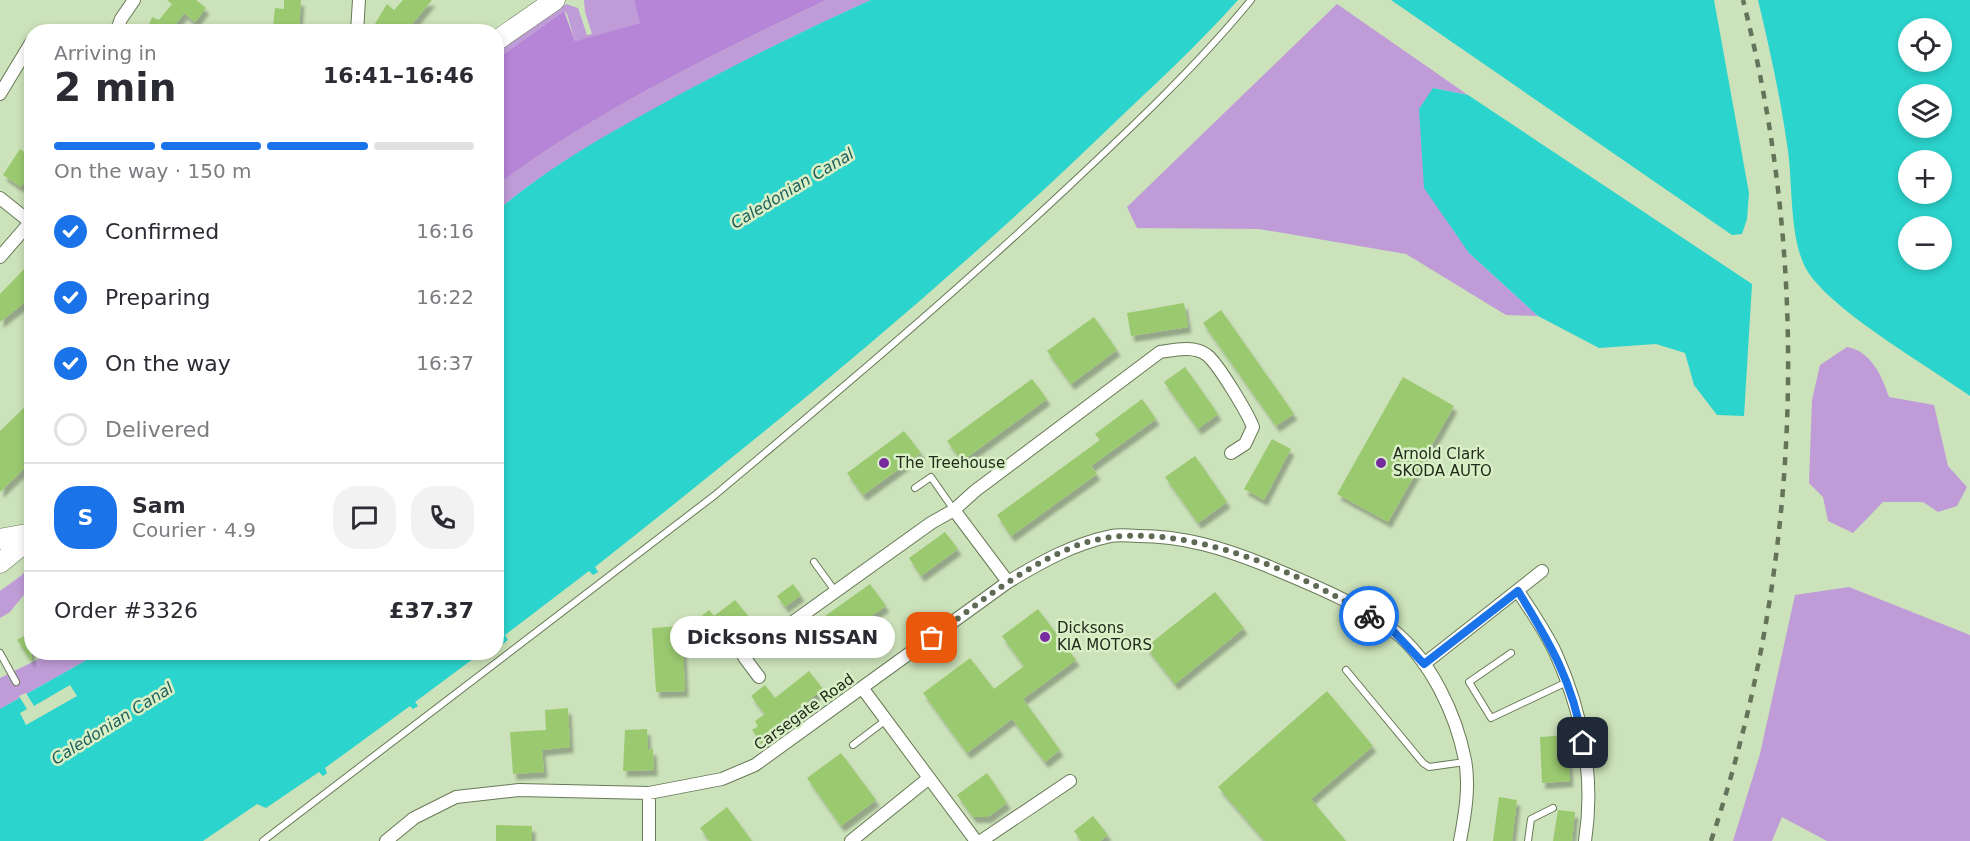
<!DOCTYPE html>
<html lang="en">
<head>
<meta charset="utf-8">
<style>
	:root { --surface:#fff; --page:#f2f2f3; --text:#2b2b33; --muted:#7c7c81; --line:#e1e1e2; --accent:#1a73e8 }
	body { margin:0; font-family:"DejaVu Sans",sans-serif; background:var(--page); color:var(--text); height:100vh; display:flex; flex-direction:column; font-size:22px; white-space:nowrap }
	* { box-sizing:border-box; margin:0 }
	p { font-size:20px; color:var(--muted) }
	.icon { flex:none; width:33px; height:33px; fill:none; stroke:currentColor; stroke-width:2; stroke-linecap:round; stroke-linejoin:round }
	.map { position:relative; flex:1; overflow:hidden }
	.sheet { position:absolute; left:24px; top:24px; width:480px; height:636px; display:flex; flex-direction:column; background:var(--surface); border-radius:24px; box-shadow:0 3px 9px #0003 }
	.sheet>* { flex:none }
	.fabs { position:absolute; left:1898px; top:18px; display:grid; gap:12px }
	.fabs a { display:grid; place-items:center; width:54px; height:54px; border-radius:50%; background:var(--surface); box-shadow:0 3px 9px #0003; font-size:30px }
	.pin { position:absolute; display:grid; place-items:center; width:51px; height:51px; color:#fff; margin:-26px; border-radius:12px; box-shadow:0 3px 9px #0006 }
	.courier { position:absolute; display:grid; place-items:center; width:60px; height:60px; margin:-30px; border:4px solid #1a73e8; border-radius:50%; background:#fff; color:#222; box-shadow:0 2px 8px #0007 }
	.bubble { position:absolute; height:42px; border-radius:21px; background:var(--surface); box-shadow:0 3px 9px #0003; font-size:20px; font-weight:600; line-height:42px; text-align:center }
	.head em { font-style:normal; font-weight:600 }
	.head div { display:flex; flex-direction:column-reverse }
	.head { display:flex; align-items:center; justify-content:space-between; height:102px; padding:0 30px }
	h1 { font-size:39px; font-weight:600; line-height:45px }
	.bar { display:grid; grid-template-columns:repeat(4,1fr); gap:9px 6px; align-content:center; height:72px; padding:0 30px }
	.bar i { height:8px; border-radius:4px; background:var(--line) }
	.bar .current { background:var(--accent) }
	.bar p { grid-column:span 4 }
	.line { display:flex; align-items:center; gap:15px; padding:0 30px; border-top:2px solid var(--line) }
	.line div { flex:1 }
	.round { display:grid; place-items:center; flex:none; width:63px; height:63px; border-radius:24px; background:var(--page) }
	ol { padding:0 30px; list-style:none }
	li { display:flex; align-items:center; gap:18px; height:66px }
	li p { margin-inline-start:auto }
	li .icon { padding:6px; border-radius:50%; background:var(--accent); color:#fff; stroke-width:4 }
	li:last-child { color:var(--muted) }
	li i { width:33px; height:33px; border:3px solid var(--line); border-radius:50% }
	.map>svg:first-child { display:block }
</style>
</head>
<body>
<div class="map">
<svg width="1970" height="841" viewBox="0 0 1970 841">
	<defs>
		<filter id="shadow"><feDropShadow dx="3.5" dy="6" stdDeviation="1.5" flood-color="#0004"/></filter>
	</defs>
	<rect width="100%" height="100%" fill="#cce2ba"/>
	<!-- green -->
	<path fill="#bf9cd8" d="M584,0H634L641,23L575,41L567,14L564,11L497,59V52L566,4L578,8L587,35L592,34L585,12Z
		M826,0H871C798,33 728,68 658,107C601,138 546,169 497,211L496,180L500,183C600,109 714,54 826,0Z
		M1337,4L1468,95L1433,88L1469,253L1538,316L1506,315L1406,254L1259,229L1137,228L1127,207Z
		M1847,347C1871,351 1882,376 1889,397L1934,405L1948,466L1967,487L1957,506L1938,512L1923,502H1883L1853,533L1828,521L1823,497L1809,483L1812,400L1820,365Z
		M31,563V586L10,612L0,618V591L22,575Z
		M1849,587L1970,635V841H1827L1782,817L1772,841H1733L1760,754L1795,595Z
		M51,653H99L0,709V678Z"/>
	<!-- forest -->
	<path fill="#b785d8" d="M634,0H826C714,54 600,109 500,183L496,180L497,59L564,11L575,41L640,23Z"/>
	<!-- water -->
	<path fill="#2bd4cd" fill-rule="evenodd" d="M871,0H1238C1198,45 1153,86 1109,128C947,285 772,427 595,567L598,572L593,575L589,571L505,635L508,640L503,644L499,639L497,641V211C547,168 604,136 662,104C730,67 800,32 871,0Z
		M1391,0H1714L1749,193L1747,219L1742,234L1732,235Z
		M1758,0H1970V396C1928,366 1834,312 1808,272C1789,242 1793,186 1788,151C1781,100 1770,50 1758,0ZM1908,28H1941V62H1908ZM1908,94H1941V128H1908ZM1941,160V194H1908V160ZM1908,226H1941V260H1908Z
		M1433,88L1468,95L1752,284L1744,416L1717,415L1694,385L1685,353L1656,344L1599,348L1538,316L1469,253L1424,188L1419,109Z
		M99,653H481L415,702L418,706L413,709L410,706L325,768L327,773L323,776L319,772L266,808L257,804L203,841H0V709Z"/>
	<!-- pier -->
	<path fill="#cce2ba" d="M70,685L77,696L26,725L20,713L27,709L19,696L26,693L34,706Z"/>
	<!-- building -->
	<path fill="#9bc96f" filter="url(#shadow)" d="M167,0H196L206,8L195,22L184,13L174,27L185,32H146L152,17L159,20L172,4Z
		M284,0H301L299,29L273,27L275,8L284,9Z
		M403,0H432L406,32H370L387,4L394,10Z
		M20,149L32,157V171L21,187L3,175Z
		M32,261V297L0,322V294Z
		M1184,303L1188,327L1131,336L1127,313Z
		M1221,310L1294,414L1276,426L1203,323Z
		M1094,317L1117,350L1071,384L1047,351Z
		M1185,367L1218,414L1198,429L1164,382Z
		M1403,377L1454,406L1388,522L1337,494Z
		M1032,379L1047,399L962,461L947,441Z
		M1142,399L1156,419L1091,466L1097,474L1011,536L997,515L1100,440L1095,434Z
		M32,400V458L23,465L25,468L0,492V431Z
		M904,431L921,453L863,495L847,473Z
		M1272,439L1291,449L1264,500L1244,489Z
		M1195,456L1227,502L1198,523L1165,477Z
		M945,532L958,549L921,576L909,558Z
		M793,584L801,595L785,607L777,596Z
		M870,584L886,606L861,623L867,631L847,646L825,616Z
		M1215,592L1244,628L1175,684L1146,647Z
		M735,600L753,622L738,634L733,627L712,644L694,622L709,610L714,616Z
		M1038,609L1076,660L1023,699L1060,750L1045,762L1012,719L967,753L923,693L970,658L994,689L1024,666L1002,636Z
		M682,626L685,691L656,692L652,628Z
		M32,631V662L17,640Z
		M809,671L823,689L769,731L773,737L762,744L752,730L758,726L755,721L765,714L751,696L765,685L775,698Z
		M1327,691L1373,746L1311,799L1346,841H1265L1218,787Z
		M568,708L570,747L542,750L544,772L513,774L510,732L546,730L545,710Z
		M647,729L648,750L653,749L654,770L623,771L625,730Z
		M1567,735L1570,781L1542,783L1540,737Z
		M841,753L876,800L841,826L807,778Z
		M987,773L1007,803L988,817H973L957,795Z
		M1499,797L1517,800L1512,841H1493Z
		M727,807L752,841H710L700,828Z
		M1558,810L1575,812L1572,841H1553Z
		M1093,816L1108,835L1100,841H1081L1074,831Z
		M496,825L532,826V841H496Z"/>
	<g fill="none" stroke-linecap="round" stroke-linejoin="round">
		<!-- service casing -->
		<g stroke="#677a56" stroke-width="8">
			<path id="service" d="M915,488L931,477L954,510
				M814,562L835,591
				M0,653L16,682
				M1511,653L1469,682L1491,718L1567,682
				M1346,670L1423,763L1429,767L1465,762
				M853,745L886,720
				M263,841L715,495C834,395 953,295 1067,188C1131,128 1195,68 1251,0
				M1528,841L1531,819L1553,808"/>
		</g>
		<!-- minor casing -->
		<g stroke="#677a56" stroke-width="14">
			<path id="minor" d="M116,32L121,19L134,0
				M357,32L359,0
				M0,94L32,41
				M0,198L30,222
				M0,257L32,220
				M954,510L1008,582
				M1518,591C1531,611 1546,632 1556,654C1582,712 1595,777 1585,841
				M1424,664L1542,571
				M759,677L744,657L931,523L954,510L975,491L1160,352C1174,350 1194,345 1207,355C1219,365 1247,412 1253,427L1245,444L1231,453
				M863,689L976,841
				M649,793V841
				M386,841L414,818L456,797L519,790L649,793L722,779L755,765L1008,582C1041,562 1073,544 1111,536C1120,534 1129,536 1138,536C1184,536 1223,548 1265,565C1308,583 1357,602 1394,631C1431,661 1456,714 1465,760C1470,786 1465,815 1460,841
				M851,841L929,778
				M981,841L1070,781"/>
		</g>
		<!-- primary casing -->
		<g stroke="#677a56" stroke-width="21">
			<path id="primary" d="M496,41L555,0
				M0,539L32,533
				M0,563L32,537"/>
		</g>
		<!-- service -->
		<use href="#service" stroke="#fff" stroke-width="6"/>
		<!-- minor -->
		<use href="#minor" stroke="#fff" stroke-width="12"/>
		<!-- primary -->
		<use href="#primary" stroke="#fff" stroke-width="20"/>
		<!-- rail -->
		<path stroke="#65735a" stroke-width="4.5" stroke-dasharray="8 8" stroke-linecap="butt" d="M1711,841C1801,573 1813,274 1743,0"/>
	</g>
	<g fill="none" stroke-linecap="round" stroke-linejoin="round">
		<!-- done -->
		<path stroke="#5e6a53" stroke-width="6" stroke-dasharray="0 10.8" d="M932,638C976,605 1021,568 1073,547C1160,511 1294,568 1369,616"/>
		<!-- route -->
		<path stroke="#1a73e8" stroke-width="8" d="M1369,616L1394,632L1424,664L1518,591C1550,643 1573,682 1583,743"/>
	</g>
	<!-- markers -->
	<g fill="#762c9f" stroke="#d9efc6" stroke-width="2">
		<circle cx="884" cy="463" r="6"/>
		<circle cx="1381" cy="463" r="6"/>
		<circle cx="1045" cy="637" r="6"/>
	</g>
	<g text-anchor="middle" stroke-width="5" stroke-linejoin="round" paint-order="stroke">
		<!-- poi labels -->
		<g font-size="15" fill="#222a1b" stroke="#d9efc6" text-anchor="start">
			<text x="1393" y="459">Arnold Clark<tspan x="1393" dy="17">SKODA AUTO</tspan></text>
			<text x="896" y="468">The Treehouse</text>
			<text x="1057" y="633">Dicksons<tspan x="1057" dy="17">KIA MOTORS</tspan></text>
		</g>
		<!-- street labels -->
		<g font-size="15" fill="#222a1b" stroke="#d9efc6">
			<text transform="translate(804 712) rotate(-36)" y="5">Carsegate Road</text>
		</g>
		<!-- water labels -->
		<g font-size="16" font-style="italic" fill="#21605d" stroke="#d9efc6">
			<text transform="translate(792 188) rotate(-31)" y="6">Caledonian Canal</text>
			<text transform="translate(112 723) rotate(-32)" y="6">Caledonian Canal</text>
		</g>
	</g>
</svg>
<div class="fabs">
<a><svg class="icon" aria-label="locate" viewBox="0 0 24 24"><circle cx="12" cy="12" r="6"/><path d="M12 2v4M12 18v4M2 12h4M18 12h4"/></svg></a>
<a><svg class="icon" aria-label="layers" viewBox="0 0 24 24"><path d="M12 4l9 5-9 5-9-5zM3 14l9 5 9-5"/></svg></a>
<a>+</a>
<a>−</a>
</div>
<div class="pin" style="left:932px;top:638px;background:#ea580c"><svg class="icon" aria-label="bag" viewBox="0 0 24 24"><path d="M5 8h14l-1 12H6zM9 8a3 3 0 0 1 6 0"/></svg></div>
<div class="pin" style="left:1583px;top:743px;background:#1f2937"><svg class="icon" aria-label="home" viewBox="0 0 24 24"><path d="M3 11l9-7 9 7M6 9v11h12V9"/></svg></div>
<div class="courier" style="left:1369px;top:616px"><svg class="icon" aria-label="bike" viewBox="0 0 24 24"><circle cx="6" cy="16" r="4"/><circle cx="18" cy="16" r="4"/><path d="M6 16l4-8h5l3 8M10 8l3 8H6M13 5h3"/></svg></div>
<div class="bubble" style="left:670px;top:616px;width:225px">Dicksons NISSAN</div>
<section class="sheet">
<div class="head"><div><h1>2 min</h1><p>Arriving in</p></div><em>16:41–16:46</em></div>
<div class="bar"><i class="current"></i><i class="current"></i><i class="current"></i><i></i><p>On the way · 150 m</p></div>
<ol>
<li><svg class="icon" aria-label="check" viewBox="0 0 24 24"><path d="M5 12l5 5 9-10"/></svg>Confirmed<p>16:16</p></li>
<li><svg class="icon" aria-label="check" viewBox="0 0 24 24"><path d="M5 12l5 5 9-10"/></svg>Preparing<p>16:22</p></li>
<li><svg class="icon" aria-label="check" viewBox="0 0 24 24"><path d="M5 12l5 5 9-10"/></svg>On the way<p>16:37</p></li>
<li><i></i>Delivered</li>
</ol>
<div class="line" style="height:108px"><b class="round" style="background:var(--accent);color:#fff">S</b><div><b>Sam</b><p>Courier · 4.9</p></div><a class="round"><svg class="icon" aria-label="chat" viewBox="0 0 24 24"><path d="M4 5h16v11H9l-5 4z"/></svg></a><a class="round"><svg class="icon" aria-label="phone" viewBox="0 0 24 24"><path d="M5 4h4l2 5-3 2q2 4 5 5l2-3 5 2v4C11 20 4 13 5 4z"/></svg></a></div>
<div class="line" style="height:78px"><div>Order #3326</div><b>£37.37</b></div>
</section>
</div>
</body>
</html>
